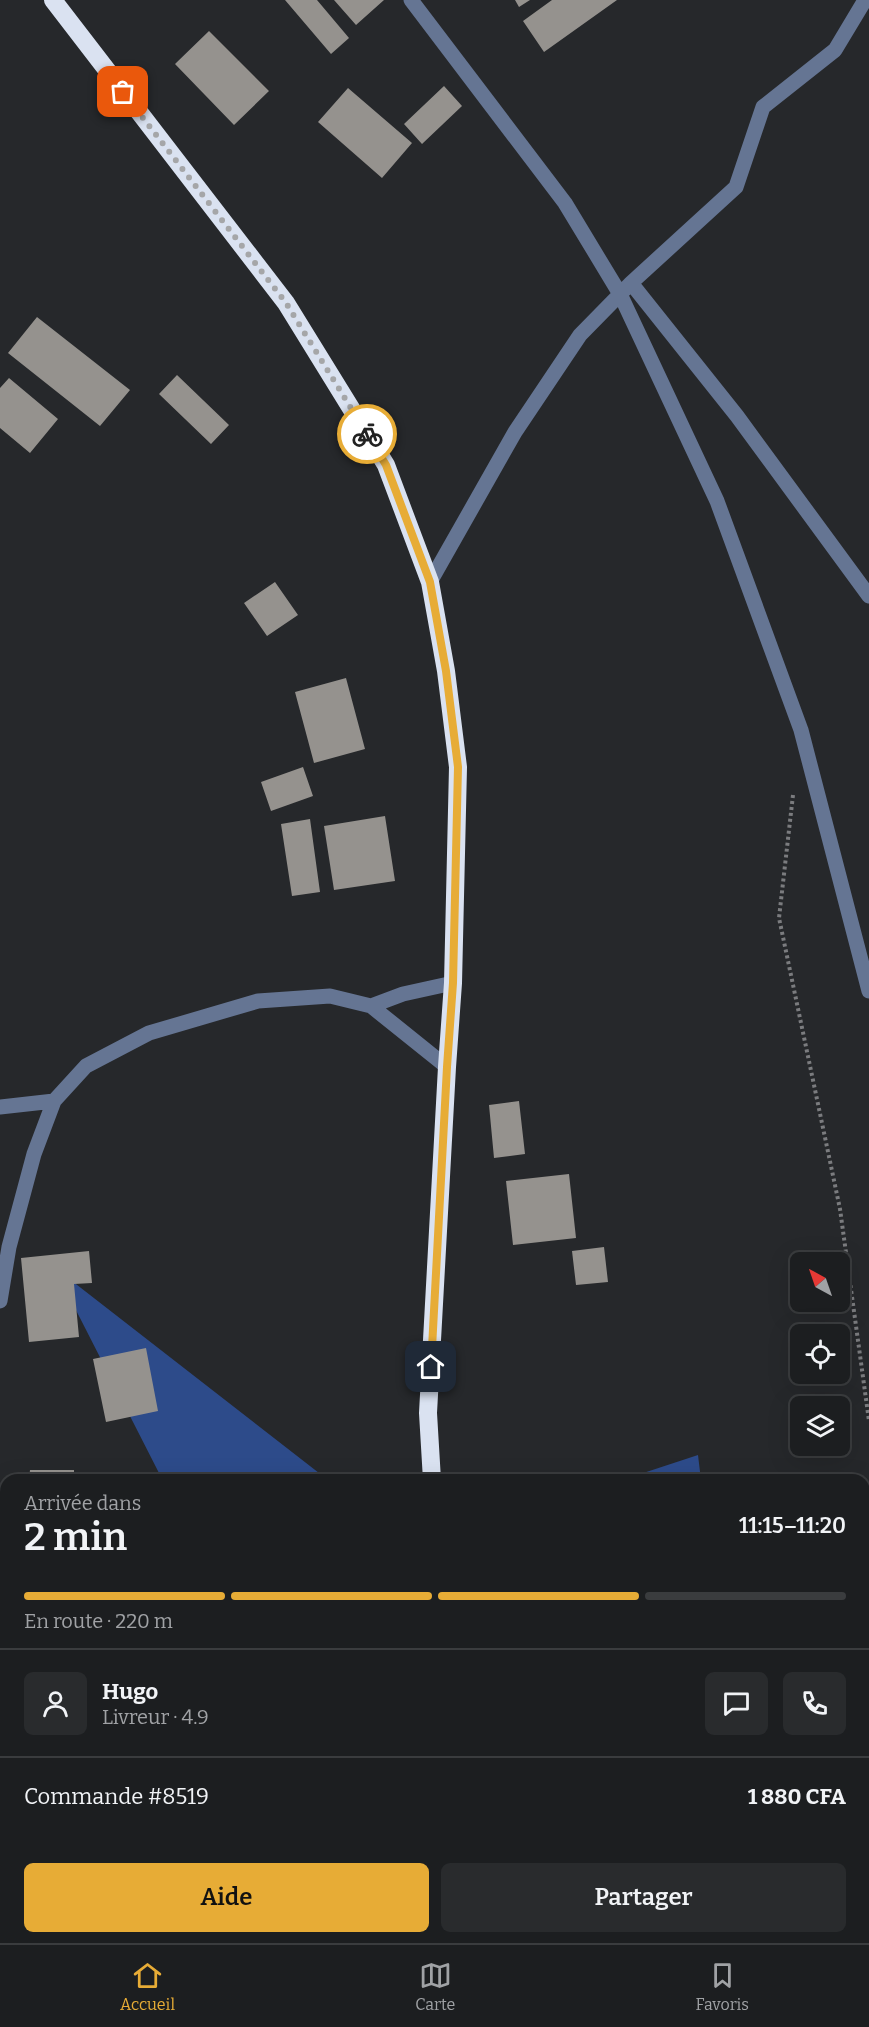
<!DOCTYPE html>
<html lang="fr">
<head>
<meta charset="utf-8">
<style>
	:root { --surface:#1c1e20; --page:#292b2d; --text:#f1f3f6; --muted:#a0a2a5; --line:#3a3c3e; --accent:#e7ac36 }
	body { margin:0; font-family:Bitter,serif; background:var(--page); color:var(--text); height:100vh; display:flex; flex-direction:column; font-size:22px; white-space:nowrap }
	* { box-sizing:border-box; margin:0 }
	p { font-size:20px; color:var(--muted) }
	.icon { flex:none; width:33px; height:33px; fill:none; stroke:currentColor; stroke-width:2; stroke-linecap:round; stroke-linejoin:round }
	.map { position:relative; flex:1; overflow:hidden }
	.panel { position:absolute; left:0px; top:1474px; width:870px; height:470px; display:flex; flex-direction:column; background:var(--surface); border-radius:18px 18px 0 0; box-shadow:0 6px 24px #0002,0 0 0 2px var(--line) }
	.panel>* { flex:none }
	.needle { width:39px; rotate:320deg }
	.buttons { position:absolute; left:790px; top:1252px; display:grid; gap:12px }
	.buttons a { display:grid; place-items:center; width:60px; height:60px; border-radius:9px; background:var(--surface); box-shadow:0 6px 24px #0002,0 0 0 2px var(--line); font-size:30px }
	.pin { position:absolute; display:grid; place-items:center; width:51px; height:51px; color:#fff; margin:-26px; border-radius:12px; box-shadow:0 3px 9px #0006 }
	.courier { position:absolute; display:grid; place-items:center; width:60px; height:60px; margin:-30px; border:4px solid #e7ac36; border-radius:50%; background:#fff; color:#222; box-shadow:0 2px 8px #0007 }
	.head em { font-style:normal; font-weight:600 }
	.head div { display:flex; flex-direction:column-reverse }
	.head { display:flex; align-items:center; justify-content:space-between; height:102px; padding:0 24px }
	h1 { font-size:39px; font-weight:600; line-height:45px }
	.bar { display:grid; grid-template-columns:repeat(4,1fr); gap:9px 6px; align-content:center; height:72px; padding:0 24px }
	.bar i { height:8px; border-radius:4px; background:var(--line) }
	.bar .current { background:var(--accent) }
	.bar p { grid-column:span 4 }
	.line { display:flex; align-items:center; gap:15px; padding:0 24px; border-top:2px solid var(--line) }
	.line div { flex:1 }
	.round { display:grid; place-items:center; flex:none; width:63px; height:63px; border-radius:9px; background:var(--page) }
	.cta { display:flex; gap:12px; margin-top:auto; padding:12px 24px }
	.cta a { flex:1; height:69px; border-radius:9px; background:var(--accent); color:#111; font-size:24px; font-weight:600; line-height:69px; text-align:center }
	.cta a+a { background:var(--page); color:var(--text) }
	.tab-bar { display:flex; justify-content:space-around; align-items:center; height:84px; border-top:2px solid var(--line); background:var(--surface); font-size:16px; color:var(--muted) }
	.tab-bar a { display:grid; justify-items:center; gap:3px }
	.tab-bar .current { color:var(--accent) }
	.map>svg:first-child { display:block }
</style>
</head>
<body>
<div class="map">
<svg width="869" height="1943" viewBox="0 0 869 1943">
	<rect width="100%" height="100%" fill="#26282b"/>
	<!-- forest -->
	<path fill="#2d4b8a" d="M54,1267L328,1480H166L159,1473Z
		M698,1455L701,1480H622Z
		M158,1938H394L396,1943H165Z
		M575,1938H764L765,1943H576Z"/>
	<!-- building -->
	<path fill="#95928e" d="M285,0H317L349,38L331,54Z
		M334,0H384L356,25Z
		M515,0H530L519,7Z
		M552,0H617L544,52L523,21Z
		M209,31L269,91L234,125L175,64Z
		M444,86L462,106L422,144L404,124Z
		M348,88L412,143L382,178L318,122Z
		M37,317L130,390L100,426L8,353Z
		M177,375L229,425L211,444L159,394Z
		M9,378L58,419L30,453L0,428V388Z
		M275,582L298,615L267,636L244,603Z
		M346,678L365,749L314,763L295,692Z
		M303,767L313,796L271,811L261,782Z
		M385,816L395,881L334,890L324,826Z
		M310,819L320,892L292,896L281,824Z
		M519,1101L525,1154L494,1158L489,1105Z
		M569,1174L576,1238L513,1245L506,1181Z
		M604,1247L608,1282L576,1285L572,1251Z
		M89,1251L92,1283L74,1284L79,1337L29,1342L21,1258Z
		M146,1348L158,1411L106,1422L93,1359Z
		M30,1470H74V1480H29Z
		M47,1938H126L125,1943H46Z"/>
	<g fill="none" stroke-linecap="round" stroke-linejoin="round">
		<!-- path -->
		<path stroke="#7b7c7f" stroke-width="4" stroke-dasharray="3 3" stroke-linecap="butt" d="M793,795L779,918L840,1209L869,1421"/>
		<!-- minor -->
		<path stroke="#657593" stroke-width="15" d="M411,0L565,203L620,294L717,501L801,730L869,991
			M631,283L737,416L869,596
			M430,582L515,432L580,335L631,283L736,187L763,107L835,50L865,0
			M371,1006L447,1067
			M0,1107L54,1101
			M0,1301L9,1247L34,1154L54,1101L86,1066L149,1033L258,1001L330,996L371,1006L403,994L453,983
			M0,1614L6,1645
			M0,1916L6,1902"/>
		<!-- highway -->
		<path stroke="#dae2f1" stroke-width="18" d="M53,0L286,303L386,465L430,582L446,671L458,767L453,983L447,1067L428,1413L432,1480
			M570,1938L571,1943"/>
	</g>
	<g fill="none" stroke-linecap="round" stroke-linejoin="round">
		<!-- done -->
		<path stroke="#a5a6a8" stroke-width="6" stroke-dasharray="0 10.8" d="M123,92L286,303L367,434"/>
		<!-- route -->
		<path stroke="#e7ac36" stroke-width="8" d="M367,434L386,465L430,582L446,671L458,767L453,983L447,1067L431,1367"/>
	</g>
</svg>
<div class="buttons">
<a><svg class="needle" viewBox="-14 -14 28 28"><path d="M0-13l5 13h-10z" fill="#e53935"/><path d="M0 13l5-13h-10z" fill="#a0a2a5"/></svg></a>
<a><svg class="icon" aria-label="locate" viewBox="0 0 24 24"><circle cx="12" cy="12" r="6"/><path d="M12 2v4M12 18v4M2 12h4M18 12h4"/></svg></a>
<a><svg class="icon" aria-label="layers" viewBox="0 0 24 24"><path d="M12 4l9 5-9 5-9-5zM3 14l9 5 9-5"/></svg></a>
</div>
<div class="pin" style="left:123px;top:92px;background:#ea580c"><svg class="icon" aria-label="bag" viewBox="0 0 24 24"><path d="M5 8h14l-1 12H6zM9 8a3 3 0 0 1 6 0"/></svg></div>
<div class="pin" style="left:431px;top:1367px;background:#1f2937"><svg class="icon" aria-label="home" viewBox="0 0 24 24"><path d="M3 11l9-7 9 7M6 9v11h12V9"/></svg></div>
<div class="courier" style="left:367px;top:434px"><svg class="icon" aria-label="bike" viewBox="0 0 24 24"><circle cx="6" cy="16" r="4"/><circle cx="18" cy="16" r="4"/><path d="M6 16l4-8h5l3 8M10 8l3 8H6M13 5h3"/></svg></div>
<section class="panel">
<div class="head"><div><h1>2 min</h1><p>Arrivée dans</p></div><em>11:15–11:20</em></div>
<div class="bar"><i class="current"></i><i class="current"></i><i class="current"></i><i></i><p>En route · 220 m</p></div>
<div class="line" style="height:108px"><a class="round"><svg class="icon" aria-label="person" viewBox="0 0 24 24"><circle cx="12" cy="8" r="4"/><path d="M4 21q1-7 8-7t8 7"/></svg></a><div><b>Hugo</b><p>Livreur · 4.9</p></div><a class="round"><svg class="icon" aria-label="chat" viewBox="0 0 24 24"><path d="M4 5h16v11H9l-5 4z"/></svg></a><a class="round"><svg class="icon" aria-label="phone" viewBox="0 0 24 24"><path d="M5 4h4l2 5-3 2q2 4 5 5l2-3 5 2v4C11 20 4 13 5 4z"/></svg></a></div>
<div class="line" style="height:78px"><div>Commande #8519</div><b>1 880 CFA</b></div>
<div class="cta"><a>Aide</a><a>Partager</a></div>
</section>
</div>
<nav class="tab-bar">
<a class="current"><svg class="icon" aria-label="home" viewBox="0 0 24 24"><path d="M3 11l9-7 9 7M6 9v11h12V9"/></svg>Accueil</a>
<a><svg class="icon" aria-label="map" viewBox="0 0 24 24"><path d="M3 6l6-2 6 2 6-2v14l-6 2-6-2-6 2zM9 4v14M15 6v14"/></svg>Carte</a>
<a><svg class="icon" aria-label="saved" viewBox="0 0 24 24"><path d="M7 4h10v16l-5-4-5 4z"/></svg>Favoris</a>
</nav>
</body>
</html>
